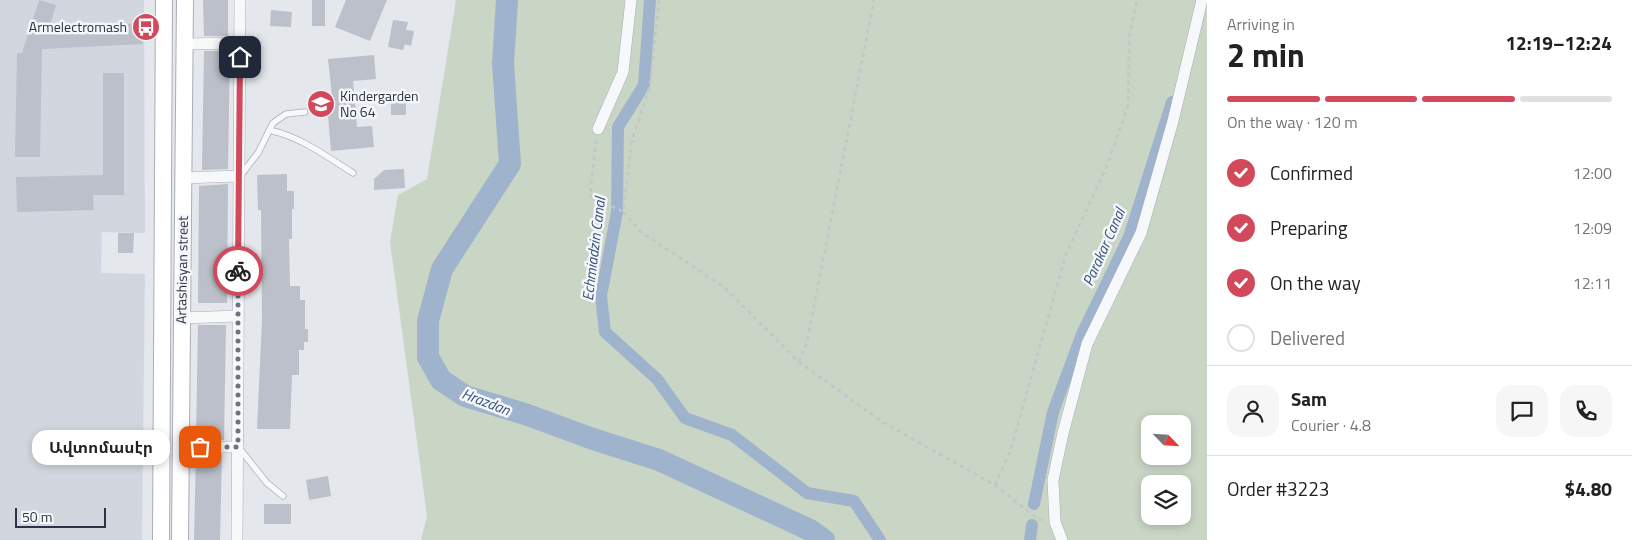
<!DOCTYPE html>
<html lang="en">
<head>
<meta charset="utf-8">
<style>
	:root { --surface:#fff; --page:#f6f6f6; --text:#222; --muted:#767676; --line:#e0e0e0; --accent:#d1495b }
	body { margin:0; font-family:"Titillium Web","Noto Sans Armenian",sans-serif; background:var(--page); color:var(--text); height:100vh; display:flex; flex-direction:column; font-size:19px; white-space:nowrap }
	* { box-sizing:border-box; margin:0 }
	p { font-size:16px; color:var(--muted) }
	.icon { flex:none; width:28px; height:28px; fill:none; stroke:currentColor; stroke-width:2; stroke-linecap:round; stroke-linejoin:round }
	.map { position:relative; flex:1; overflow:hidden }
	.sheet { display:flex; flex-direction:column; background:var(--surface); width:425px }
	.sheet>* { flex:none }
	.needle { width:32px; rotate:115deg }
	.buttons { position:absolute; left:1141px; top:415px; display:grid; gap:10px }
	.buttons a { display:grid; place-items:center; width:50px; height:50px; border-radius:10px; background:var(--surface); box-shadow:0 2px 8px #0003; font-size:25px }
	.scale { position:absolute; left:15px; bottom:12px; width:91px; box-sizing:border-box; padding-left:5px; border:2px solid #2b3445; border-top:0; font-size:14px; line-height:18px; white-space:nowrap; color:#2b3445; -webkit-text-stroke:4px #f4f6f9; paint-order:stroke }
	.pin { position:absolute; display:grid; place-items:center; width:42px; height:42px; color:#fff; margin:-21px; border-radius:10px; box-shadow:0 2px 8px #0006 }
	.courier { position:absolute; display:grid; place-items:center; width:50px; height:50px; margin:-25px; border:4px solid #d1495b; border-radius:50%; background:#fff; color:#222; box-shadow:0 1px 6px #0007 }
	.bubble { position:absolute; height:35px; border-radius:15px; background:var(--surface); box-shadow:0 2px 8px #0003; font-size:16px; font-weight:700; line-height:35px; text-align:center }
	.summary em { font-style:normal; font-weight:700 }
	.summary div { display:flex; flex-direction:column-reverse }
	.summary { display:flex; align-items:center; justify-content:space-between; height:85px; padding:0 20px }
	h1 { font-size:32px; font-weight:700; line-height:38px }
	.bar { display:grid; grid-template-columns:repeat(4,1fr); gap:8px 5px; align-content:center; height:60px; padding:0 20px }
	.bar i { height:6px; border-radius:4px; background:var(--line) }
	.bar .current { background:var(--accent) }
	.bar p { grid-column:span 4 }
	.line { display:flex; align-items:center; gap:12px; padding:0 20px; border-top:1px solid var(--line) }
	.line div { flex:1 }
	.round { display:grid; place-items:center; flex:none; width:52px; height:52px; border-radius:15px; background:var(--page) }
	ol { padding:0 20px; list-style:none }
	li { display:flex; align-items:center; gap:15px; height:55px }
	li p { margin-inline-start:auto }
	li .icon { padding:5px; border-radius:50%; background:var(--accent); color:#fff; stroke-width:4 }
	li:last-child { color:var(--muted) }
	li i { width:28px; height:28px; border:2px solid var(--line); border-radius:50% }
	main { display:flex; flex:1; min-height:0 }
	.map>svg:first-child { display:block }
</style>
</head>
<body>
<main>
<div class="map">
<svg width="1207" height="540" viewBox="0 0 1207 540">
	<rect width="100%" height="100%" fill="#e4e7ec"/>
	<!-- built -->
	<path fill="#d2d6de" d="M0,0H144L145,233L102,232L101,273L145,274L142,540H0Z"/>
	<!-- green -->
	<path fill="#c9d6c5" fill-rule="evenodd" d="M456,0H1207V540H421L427,516L390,242L398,195L427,179ZM1150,424H1182V456H1150ZM1150,484H1182V516H1150Z"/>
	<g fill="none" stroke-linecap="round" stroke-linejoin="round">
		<!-- canal -->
		<path stroke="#9fb4cc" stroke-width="12" d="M650,0L644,85L618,127L617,212L601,296L605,332L657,379L685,418L732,435L807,493L854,501L880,540
			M1034,504L1053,412L1082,334L1129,237L1172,102
			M1030,540L1032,525"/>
		<!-- river -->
		<path stroke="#9fb4cc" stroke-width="22" d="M507,0L503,64L510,164L442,269L428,321V357L441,380L465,396L525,414L593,439L659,460L810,530L824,540"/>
	</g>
	<!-- building -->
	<path fill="#bbc0ca" d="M39,0L56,5L49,28L142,23L143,44L42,49L40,157H15L17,53H22Z
		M203,0H228V36H204Z
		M312,0H325V26H312Z
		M346,0H387L370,41L335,27Z
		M271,10L292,12L291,27L270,26Z
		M393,20L408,22L406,30L414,31L411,46L405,44L403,50L388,47Z
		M204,51H230L228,169L202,170Z
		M374,55L376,79L353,81L357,127L372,126L374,147L331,151L328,116H320L318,97L332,96L328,59Z
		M103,73H124V195H93L94,210L17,212L16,177L103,175Z
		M391,92H406V115H391Z
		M404,169L405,188L374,190V179L384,170Z
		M287,174V191H294V209H292V239H289L290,286H300V300H305V329H308V342H304V350H299V375H292L290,429H257L262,320L261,210H258L257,175Z
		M228,184L227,303H198L199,186Z
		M118,233H134L133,253H118Z
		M198,325H226L224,440H196Z
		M196,454H222L220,540H194Z
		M328,476L331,496L309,500L306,480Z
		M264,504H291V524H264Z"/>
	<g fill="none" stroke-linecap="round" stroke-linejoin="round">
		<!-- service casing -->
		<g stroke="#a9aeb7" stroke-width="7">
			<path id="service" d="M269,130C301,137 326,156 353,173
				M241,175L258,153L273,123L286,114L305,112
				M239,448L267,483L283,496"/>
		</g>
		<!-- minor casing -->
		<g stroke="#a9aeb7" stroke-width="12">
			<path id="minor" d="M185,44L240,43
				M598,129L623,72L631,0
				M183,178L239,176
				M182,318L238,316
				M181,447H238
				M237,540L240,0
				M1062,540L1055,522L1053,480L1063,433L1087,344L1141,233L1173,121L1202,0"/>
		</g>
		<!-- secondary casing -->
		<g stroke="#a9aeb7" stroke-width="18">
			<path id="secondary" d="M161,540L164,0
				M180,540L185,0"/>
		</g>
		<!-- path -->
		<path stroke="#c2c5cb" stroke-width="2.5" stroke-dasharray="4 4" stroke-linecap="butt" d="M659,0L650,86L632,140L623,212L641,232L724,287L799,362L884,423L995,485L1038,519L1044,520
			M596,140L590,196L622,211
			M799,362L807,342L874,0
			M995,485L1011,449L1066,254L1106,168L1128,106L1129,38L1137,0"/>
		<!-- service -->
		<use href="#service" stroke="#f7f8fa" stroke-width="5.5"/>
		<!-- minor -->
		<use href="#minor" stroke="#f7f8fa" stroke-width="11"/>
		<!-- secondary -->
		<use href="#secondary" stroke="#fff" stroke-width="16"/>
	</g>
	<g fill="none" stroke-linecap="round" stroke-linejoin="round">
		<!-- done -->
		<path stroke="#6c737f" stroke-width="5" stroke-dasharray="0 9" d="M200,447H238V271"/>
		<!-- route -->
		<path stroke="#d1495b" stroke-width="6" d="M238,271L240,57"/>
	</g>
	<!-- icons -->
	<defs>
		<g id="bus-disc" transform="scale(1.4375)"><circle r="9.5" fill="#d1495b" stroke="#f4f6f9"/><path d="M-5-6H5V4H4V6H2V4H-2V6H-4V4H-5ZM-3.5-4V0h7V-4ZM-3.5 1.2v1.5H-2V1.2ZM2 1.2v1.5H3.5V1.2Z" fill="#fff"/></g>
		<g id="school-disc" transform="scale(1.4375)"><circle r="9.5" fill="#d1495b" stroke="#f4f6f9"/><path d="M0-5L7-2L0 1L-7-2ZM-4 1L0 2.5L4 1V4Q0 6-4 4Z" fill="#fff"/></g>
	</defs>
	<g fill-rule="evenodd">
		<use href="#bus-disc" x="146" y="27"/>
		<use href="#school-disc" x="321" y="104"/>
	</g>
	<g text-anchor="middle" stroke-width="5" stroke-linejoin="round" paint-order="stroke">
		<!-- poi labels -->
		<g font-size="14" fill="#2b3445" stroke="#f4f6f9" text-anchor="end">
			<text x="127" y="32">Armelectromash</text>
			<text x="340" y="101" text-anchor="start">Kindergarden<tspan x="340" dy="16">No 64</tspan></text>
		</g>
		<!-- street labels -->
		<g font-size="14" fill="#2b3445" stroke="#f4f6f9">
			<text transform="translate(182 270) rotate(-89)" y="5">Artashisyan street</text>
		</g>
		<!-- water labels -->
		<g font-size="15" font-style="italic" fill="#34527a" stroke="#f4f6f9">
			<text transform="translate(1104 247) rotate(-66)" y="5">Parakar Canal</text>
			<text transform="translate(594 249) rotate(-83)" y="5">Echmiadzin Canal</text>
			<text transform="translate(486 402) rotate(21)" y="5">Hrazdan</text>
		</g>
	</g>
</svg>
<div class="buttons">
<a><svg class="needle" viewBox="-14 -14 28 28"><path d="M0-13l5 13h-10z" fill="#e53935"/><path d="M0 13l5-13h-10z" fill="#767676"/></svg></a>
<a><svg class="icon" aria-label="layers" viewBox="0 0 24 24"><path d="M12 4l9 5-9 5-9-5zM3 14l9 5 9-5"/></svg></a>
</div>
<div class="scale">50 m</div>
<div class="pin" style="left:200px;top:447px;background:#ea580c"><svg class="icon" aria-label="bag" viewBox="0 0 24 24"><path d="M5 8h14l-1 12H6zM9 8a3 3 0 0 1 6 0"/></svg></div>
<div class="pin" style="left:240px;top:57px;background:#1f2937"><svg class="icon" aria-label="home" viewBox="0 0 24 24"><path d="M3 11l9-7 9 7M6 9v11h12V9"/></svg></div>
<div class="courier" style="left:238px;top:271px"><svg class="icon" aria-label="bike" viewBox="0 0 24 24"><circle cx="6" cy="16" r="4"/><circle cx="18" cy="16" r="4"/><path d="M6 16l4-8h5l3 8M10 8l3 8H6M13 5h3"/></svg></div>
<div class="bubble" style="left:32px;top:430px;width:138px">Ավտոմասէր</div>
</div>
<section class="sheet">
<div class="summary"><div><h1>2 min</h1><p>Arriving in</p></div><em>12:19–12:24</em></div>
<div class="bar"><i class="current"></i><i class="current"></i><i class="current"></i><i></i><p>On the way · 120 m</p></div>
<ol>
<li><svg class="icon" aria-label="check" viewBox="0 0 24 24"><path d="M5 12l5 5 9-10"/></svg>Confirmed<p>12:00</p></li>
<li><svg class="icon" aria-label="check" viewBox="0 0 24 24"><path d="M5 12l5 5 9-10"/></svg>Preparing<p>12:09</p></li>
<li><svg class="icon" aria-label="check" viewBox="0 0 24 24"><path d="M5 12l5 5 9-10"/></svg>On the way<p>12:11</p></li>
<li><i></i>Delivered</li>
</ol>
<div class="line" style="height:90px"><a class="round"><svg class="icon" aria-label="person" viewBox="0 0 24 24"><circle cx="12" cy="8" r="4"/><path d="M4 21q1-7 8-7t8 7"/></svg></a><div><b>Sam</b><p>Courier · 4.8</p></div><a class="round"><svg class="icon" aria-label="chat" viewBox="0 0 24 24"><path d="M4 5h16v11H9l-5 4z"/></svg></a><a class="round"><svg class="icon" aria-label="phone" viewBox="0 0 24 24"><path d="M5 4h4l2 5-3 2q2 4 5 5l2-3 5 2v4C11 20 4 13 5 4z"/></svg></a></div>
<div class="line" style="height:65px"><div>Order #3223</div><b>$4.80</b></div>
</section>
</main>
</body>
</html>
